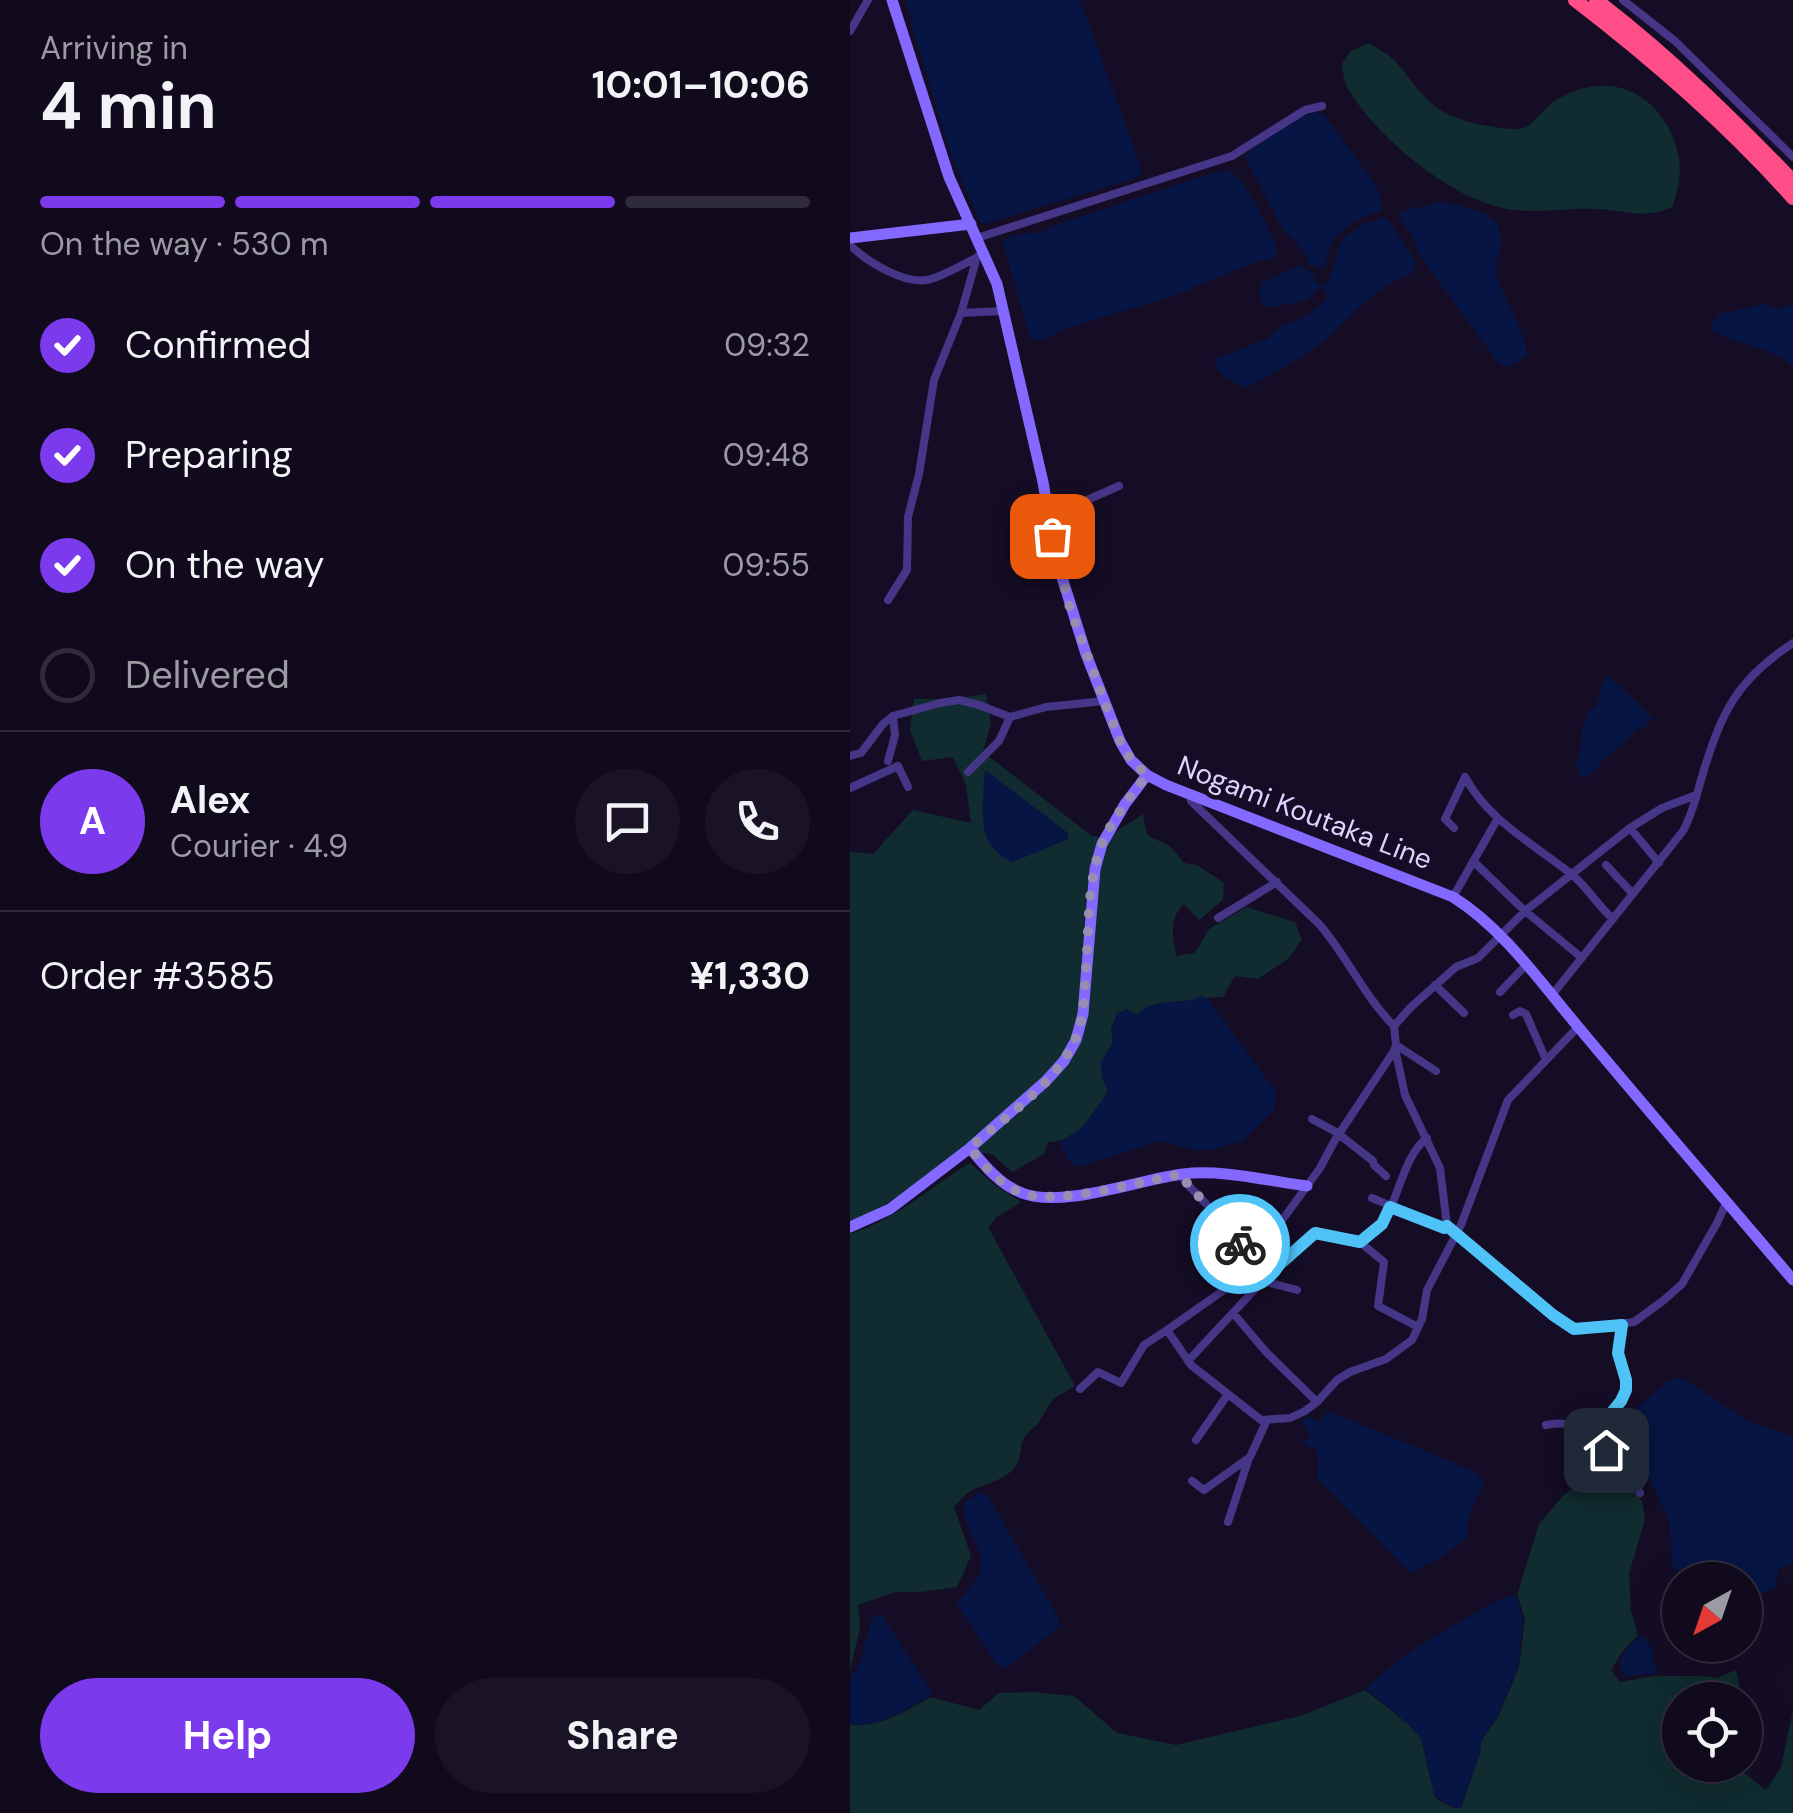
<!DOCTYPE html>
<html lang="en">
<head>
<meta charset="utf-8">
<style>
	:root { --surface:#100a1c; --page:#191325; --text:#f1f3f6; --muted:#9c9aa3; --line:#302b3b; --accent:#7c3aed }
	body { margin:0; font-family:"DM Sans",sans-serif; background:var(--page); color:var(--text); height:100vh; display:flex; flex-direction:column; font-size:38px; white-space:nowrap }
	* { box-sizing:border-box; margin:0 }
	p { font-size:32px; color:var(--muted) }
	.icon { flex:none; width:55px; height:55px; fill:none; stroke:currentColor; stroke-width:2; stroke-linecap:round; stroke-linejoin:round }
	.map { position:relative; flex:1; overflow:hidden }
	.side { display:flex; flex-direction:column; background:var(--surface); width:850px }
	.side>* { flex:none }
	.needle { width:65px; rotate:220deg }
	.fabs { position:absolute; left:812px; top:1562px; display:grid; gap:20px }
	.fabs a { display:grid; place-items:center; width:100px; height:100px; border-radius:50%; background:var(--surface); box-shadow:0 10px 40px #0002,0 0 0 2px var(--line); font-size:50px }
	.pin { position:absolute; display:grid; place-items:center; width:85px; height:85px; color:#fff; margin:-42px; border-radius:20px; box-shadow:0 5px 15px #0006 }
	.courier { position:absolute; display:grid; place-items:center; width:100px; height:100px; margin:-50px; border:8px solid #4fc3f7; border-radius:50%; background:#fff; color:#222; box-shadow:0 2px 12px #0007 }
	.headline em { font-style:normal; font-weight:700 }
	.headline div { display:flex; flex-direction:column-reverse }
	.headline { display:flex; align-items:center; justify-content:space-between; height:170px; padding:0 40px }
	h1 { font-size:65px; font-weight:700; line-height:75px }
	.bar { display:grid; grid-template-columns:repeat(4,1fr); gap:15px 10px; align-content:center; height:120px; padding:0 40px }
	.bar i { height:12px; border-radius:8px; background:var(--line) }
	.bar .active { background:var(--accent) }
	.bar p { grid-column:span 4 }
	.line { display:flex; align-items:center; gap:25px; padding:0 40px; border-top:2px solid var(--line) }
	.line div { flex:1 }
	.round { display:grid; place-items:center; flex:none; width:105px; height:105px; border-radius:52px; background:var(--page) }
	ol { padding:0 40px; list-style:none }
	li { display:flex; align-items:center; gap:30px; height:110px }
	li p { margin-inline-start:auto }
	li .icon { padding:10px; border-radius:50%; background:var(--accent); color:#fff; stroke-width:4 }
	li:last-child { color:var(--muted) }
	li i { width:55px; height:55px; border:5px solid var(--line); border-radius:50% }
	.action { display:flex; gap:20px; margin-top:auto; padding:20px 40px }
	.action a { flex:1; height:115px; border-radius:60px; background:var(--accent); color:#fff; font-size:40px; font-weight:700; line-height:115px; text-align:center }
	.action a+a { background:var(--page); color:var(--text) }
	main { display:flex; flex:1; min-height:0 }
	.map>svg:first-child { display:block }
</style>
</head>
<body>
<main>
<section class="side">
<div class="headline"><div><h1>4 min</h1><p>Arriving in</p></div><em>10:01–10:06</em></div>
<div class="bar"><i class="active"></i><i class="active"></i><i class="active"></i><i></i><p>On the way · 530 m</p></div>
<ol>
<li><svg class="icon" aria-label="check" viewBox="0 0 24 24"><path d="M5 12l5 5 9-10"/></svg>Confirmed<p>09:32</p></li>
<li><svg class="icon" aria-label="check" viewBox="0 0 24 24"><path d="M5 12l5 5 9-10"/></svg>Preparing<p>09:48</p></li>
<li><svg class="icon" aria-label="check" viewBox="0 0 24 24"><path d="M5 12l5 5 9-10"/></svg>On the way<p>09:55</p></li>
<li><i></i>Delivered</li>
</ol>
<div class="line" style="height:180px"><b class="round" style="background:var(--accent);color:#fff">A</b><div><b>Alex</b><p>Courier · 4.9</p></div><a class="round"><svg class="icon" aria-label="chat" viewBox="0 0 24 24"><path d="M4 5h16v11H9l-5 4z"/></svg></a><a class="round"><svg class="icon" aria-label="phone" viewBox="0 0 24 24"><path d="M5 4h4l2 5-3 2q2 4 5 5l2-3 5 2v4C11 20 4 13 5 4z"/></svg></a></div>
<div class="line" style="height:130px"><div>Order #3585</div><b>¥1,330</b></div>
<div class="action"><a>Help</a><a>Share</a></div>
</section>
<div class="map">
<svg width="943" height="1813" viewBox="0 0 943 1813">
	<rect width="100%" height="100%" fill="#150d25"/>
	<!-- green -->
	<path fill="#102c30" d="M519,43C528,49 538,54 545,61C555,71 563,85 574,96C587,111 608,120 627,124C640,126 661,131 673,128C685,124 691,111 702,103C743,74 793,81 818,127C833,154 833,179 822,207C794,220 775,210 746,209C715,207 684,215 653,208C599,197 524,135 497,87C494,80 493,72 492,64L501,51Z
		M136,694L141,723L133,752L242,836L256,838L293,814L297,835L320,846L334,863L347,865L374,883L373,900L349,920L334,904C318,919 323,936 326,956L345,953L359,929L396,907L445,922L452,940L438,959L408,979L385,976L373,997L357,998L351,996L345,1000C326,1003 299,999 288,1016L276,1009L267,1014L261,1029L263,1043L251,1062L252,1077L258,1091C244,1114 228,1142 198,1142L194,1154L162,1172L142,1154L110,1149C78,1172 38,1211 0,1220V852L23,854L63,810L121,823L116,785L103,757L72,761L60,730L64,699H102Z
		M120,1163L145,1185L171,1202L147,1217L138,1227L225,1386L203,1399L187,1425C164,1441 176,1450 165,1467C157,1479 135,1484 122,1490C115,1494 110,1500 104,1507L121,1556L107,1587L71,1592H45L8,1605L10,1628L0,1671V1234C47,1219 79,1188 120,1163Z
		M755,1460L792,1501L795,1519L779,1574L781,1611L788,1635L773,1651L761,1670L770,1682L804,1676H851L867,1678L886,1670L892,1700H830V1765H892L891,1770L916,1790L931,1767L943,1710V1813H0V1724C27,1729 57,1711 80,1697L129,1710L149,1693L184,1692L224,1696L267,1733L326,1745L450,1716L515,1690L557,1723L571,1738L585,1798L603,1808H611L630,1753L631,1741L648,1717L669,1667L675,1619L667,1595L689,1524L713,1496Z"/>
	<!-- water -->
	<path fill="#071544" d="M56,0H230L292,170L287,178L134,224L130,221L103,161L64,34Z
		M466,112L475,116L526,185L531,199V212C513,215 489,227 482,245C478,253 478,260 472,268L460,265L454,252L433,229L395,157C408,140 445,117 466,112Z
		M380,170C402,190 414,222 428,249L424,259L408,261L325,295L215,329L194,340H181L153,244L157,237C176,231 189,237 205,225L362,173Z
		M591,202L609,205L633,213L647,223L652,241L647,259V279L672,333L678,355L659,367L650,365L568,253C568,240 554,228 549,215L553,211Z
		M536,217L567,263L561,274C524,287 504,314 476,339C457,356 419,375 396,388C382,380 366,377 364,359L415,340L433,325L457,316L477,299L474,289L469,288L457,300L417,308C408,300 407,293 413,282L450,265L462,273L467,283L473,286C483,275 483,270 486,256C490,231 515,223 536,217Z
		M915,304L928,309L943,304V368C928,347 884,346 862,330L863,322L869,314Z
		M758,675L803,718L808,720L799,719L796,727L787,728C778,740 768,747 758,756C748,764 746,773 734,778L728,772L726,763L730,752L732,730L738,713L748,704L751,685Z
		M135,770L218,833V839C199,847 179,856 161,862C135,847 132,831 133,804C134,792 133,781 135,770Z
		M351,996L357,998L426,1092L424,1110L393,1141L360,1150L348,1151L310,1141L228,1167L218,1160L209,1142L232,1128L258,1092L252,1077L251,1062L263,1043L262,1029L267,1014L276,1010L288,1015C302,996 331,1007 351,996Z
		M826,1378L834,1379L896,1420L943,1437V1564L928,1569L926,1589L907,1595L901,1606L895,1607V1580H840L823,1567C820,1553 822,1534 819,1521C816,1512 810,1505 808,1496L787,1461L774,1446L758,1433L816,1383Z
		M478,1411L626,1472L634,1483C625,1501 615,1516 618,1537L585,1562L577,1563L563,1573L558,1570L467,1478L469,1462L466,1450L449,1441H459V1433L452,1422L457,1416L469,1422Z
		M130,1493L136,1494L139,1498L208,1617L210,1626L157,1668L147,1665L107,1604C113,1595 128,1579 130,1571C137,1548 109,1527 114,1502Z
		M666,1596L673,1619L668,1667L647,1717L631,1741L630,1753L611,1808C600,1808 596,1800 585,1798L571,1738L557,1723L516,1689C556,1649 606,1624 655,1597Z
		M31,1614L83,1694C61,1707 26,1729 0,1724V1675L7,1671L22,1620L26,1615Z
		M793,1635L803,1649V1663L809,1673L776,1676C761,1661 780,1644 793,1635Z"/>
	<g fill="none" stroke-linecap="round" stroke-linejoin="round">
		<!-- street -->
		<path stroke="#453687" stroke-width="8" d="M773,0L825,41L943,157
			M0,31L18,0
			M127,238L382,156L455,110L472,106
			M0,245C16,261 53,284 77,280C90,278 122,260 135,253
			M111,313L127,257
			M198,513L219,508L269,486
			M38,600L57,570L58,517L69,474L84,380L111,313L154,311
			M0,756L11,753L33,724L43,716L90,703L109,700L129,705L160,717L196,707L254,701
			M38,761L45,735L43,716
			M118,772L149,741L160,717
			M615,777C638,820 682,843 720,873C736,885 747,905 763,919
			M0,788L48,766L58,787
			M341,795V801L469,924C497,956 514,996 544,1026
			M604,828L595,819L615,777
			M780,828L809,863
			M623,861L675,911L732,958
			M756,865L783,894
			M603,897L648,818
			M368,918L427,882
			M585,985L614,1013
			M650,992L676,965
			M702,995L833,831C843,813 847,793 853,773C872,711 887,680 943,643
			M663,1015L670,1011L676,1014L696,1060
			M728,1027L658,1100L611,1225L577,1290L572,1319L562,1340L536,1359L500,1372L487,1380L467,1402L455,1411L440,1418L411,1420L341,1365L317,1330L374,1290L436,1215L470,1168L485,1140L544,1051L546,1045L544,1026L561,1007L606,967L628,958L675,911L780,828L812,808L846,795
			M546,1045L586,1071
			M544,1051L546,1053L555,1095L590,1168L597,1226L703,1315L724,1329L784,1322L814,1300L832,1284L867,1223L877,1201
			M462,1119L486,1132L523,1161L524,1165L536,1176
			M331,1174L335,1182L366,1214L381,1236L421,1272
			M522,1198L595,1228L597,1226
			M510,1242C517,1234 528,1231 534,1222C548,1198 555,1154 577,1138
			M414,1279L417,1282L447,1290
			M383,1313L416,1352L467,1402
			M338,1361L421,1272L465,1233L506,1239L534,1262L528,1306L568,1327
			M230,1389L248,1372L271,1383L294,1345L317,1330
			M696,1425C741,1414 769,1461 790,1493
			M346,1440L378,1394
			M727,1472L748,1428L771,1401L776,1390V1380L768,1353L772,1325
			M342,1481L354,1490L400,1457L417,1420
			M378,1522L398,1461"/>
		<!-- secondary -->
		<path stroke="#8369ff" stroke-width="11" d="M42,0L99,177L147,284L193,482L206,558L236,654L270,741L281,760L297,775L316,785L603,897C654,929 691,983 730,1029C800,1113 872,1196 943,1280
			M0,238L121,224
			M120,1148C134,1165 150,1185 172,1193C212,1209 290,1179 333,1174C371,1169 419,1181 457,1186
			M0,1227L40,1209L120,1148L196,1081L214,1061L226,1040L233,1014L245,869L252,844L275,804L297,775"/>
		<!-- highway -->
		<path stroke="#ff4d88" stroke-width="14" d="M725,0C802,59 878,125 943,198
			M746,0C817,54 881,117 943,181"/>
	</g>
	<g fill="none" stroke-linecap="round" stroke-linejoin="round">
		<!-- done -->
		<path stroke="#988db3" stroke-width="10" stroke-dasharray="0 18" d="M202,536L220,608L254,701L270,741L281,760L297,775C280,797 261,820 251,846C237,884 239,929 236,969C234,994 235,1021 223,1044C203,1086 154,1117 120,1148C134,1166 151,1186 174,1194C210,1205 293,1181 332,1174C338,1189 353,1199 364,1212C373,1222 379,1234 390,1244"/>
		<!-- route -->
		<path stroke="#4fc3f7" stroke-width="12" d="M390,1244L421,1272L465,1233L510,1242L532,1224L540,1207L594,1228L597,1226L703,1315L724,1329L772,1325L768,1353L776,1380V1390L771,1401L744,1434L756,1450"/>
	</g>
	<g text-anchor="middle" stroke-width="9" stroke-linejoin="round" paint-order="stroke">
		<!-- street labels -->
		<g font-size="28" fill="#ded2ff" stroke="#150d25">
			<text transform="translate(455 812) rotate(21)" y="10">Nogami Koutaka Line</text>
		</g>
	</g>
</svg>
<div class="fabs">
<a><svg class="needle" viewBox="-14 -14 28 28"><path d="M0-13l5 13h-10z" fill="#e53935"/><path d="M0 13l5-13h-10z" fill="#9c9aa3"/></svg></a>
<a><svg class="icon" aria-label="locate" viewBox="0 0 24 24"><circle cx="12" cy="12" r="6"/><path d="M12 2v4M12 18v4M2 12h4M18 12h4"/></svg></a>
</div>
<div class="pin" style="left:202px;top:536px;background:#ea580c"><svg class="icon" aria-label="bag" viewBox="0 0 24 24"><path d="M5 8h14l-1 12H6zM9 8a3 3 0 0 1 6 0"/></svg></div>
<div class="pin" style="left:756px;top:1450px;background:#1f2937"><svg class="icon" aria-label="home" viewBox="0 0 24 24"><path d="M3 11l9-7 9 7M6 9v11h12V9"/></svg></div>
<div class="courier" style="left:390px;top:1244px"><svg class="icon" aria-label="bike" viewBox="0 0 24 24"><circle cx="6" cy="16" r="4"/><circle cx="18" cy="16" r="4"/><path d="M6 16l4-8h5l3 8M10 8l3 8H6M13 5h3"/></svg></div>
</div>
</main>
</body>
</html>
